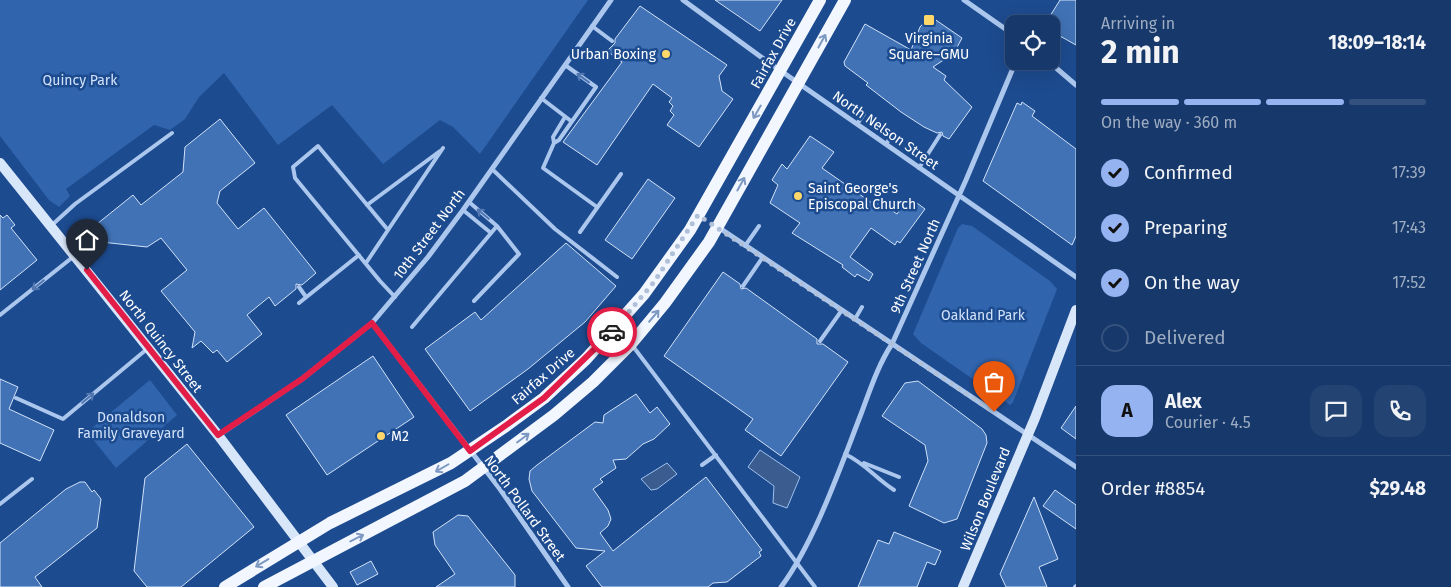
<!DOCTYPE html>
<html lang="en">
<head>
<meta charset="utf-8">
<style>
	:root { --surface:#16386b; --page:#234373; --text:#f1f3f6; --muted:#9eacc1; --line:#35527e; --accent:#95b2f1 }
	body { margin:0; font-family:"Fira Sans",sans-serif; background:var(--page); color:var(--text); height:100vh; display:flex; flex-direction:column; font-size:19px; white-space:nowrap }
	* { box-sizing:border-box; margin:0 }
	p { font-size:16px; color:var(--muted) }
	.icon { flex:none; width:28px; height:28px; fill:none; stroke:currentColor; stroke-width:2; stroke-linecap:round; stroke-linejoin:round }
	.map { position:relative; flex:1; overflow:hidden }
	.sheet { display:flex; flex-direction:column; background:var(--surface); width:375px }
	.sheet>* { flex:none }
	.fabs { position:absolute; left:1005px; top:15px; display:grid; gap:10px }
	.fabs a { display:grid; place-items:center; width:55px; height:55px; border-radius:10px; background:var(--surface); box-shadow:0 5px 20px #0002,0 0 0 1px var(--line); font-size:25px }
	.pin { position:absolute; display:grid; place-items:center; width:42px; height:42px; color:#fff; margin:-51px -21px; border-radius:50% 50% 50% 0; rotate:-45deg; box-shadow:0 0 5px #0007 }
	.pin .icon { rotate:45deg }
	.courier { position:absolute; display:grid; place-items:center; width:50px; height:50px; margin:-25px; border:4px solid #e11d48; border-radius:50%; background:#fff; color:#222; box-shadow:0 1px 6px #0007 }
	.headline em { font-style:normal; font-weight:700 }
	.headline div { display:flex; flex-direction:column-reverse }
	.headline { display:flex; align-items:center; justify-content:space-between; height:85px; padding:0 25px }
	h1 { font-size:32px; font-weight:700; line-height:38px }
	.bar { display:grid; grid-template-columns:repeat(4,1fr); gap:8px 5px; align-content:center; height:60px; padding:0 25px }
	.bar i { height:6px; border-radius:4px; background:var(--line) }
	.bar .selected { background:var(--accent) }
	.bar p { grid-column:span 4 }
	.line { display:flex; align-items:center; gap:12px; padding:0 25px; border-top:1px solid var(--line) }
	.line div { flex:1 }
	.round { display:grid; place-items:center; flex:none; width:52px; height:52px; border-radius:15px; background:var(--page) }
	ol { padding:0 25px; list-style:none }
	li { display:flex; align-items:center; gap:15px; height:55px }
	li p { margin-inline-start:auto }
	li .icon { padding:5px; border-radius:50%; background:var(--accent); color:#111; stroke-width:4 }
	li:last-child { color:var(--muted) }
	li i { width:28px; height:28px; border:2px solid var(--line); border-radius:50% }
	main { display:flex; flex:1; min-height:0 }
	.map>svg:first-child { display:block }
</style>
</head>
<body>
<main>
<div class="map">
<svg width="1076" height="587" viewBox="0 0 1076 587">
	<rect width="100%" height="100%" fill="#1d4b8f"/>
	<!-- green -->
	<path fill="#3064ad" d="M0,0H588L480,154L453,127L440,120L383,164L332,105L278,145L224,73L199,97L185,119L170,130L154,125L66,189L70,196L59,207L49,200L0,136Z
		M962,224L972,226L1050,281L1057,289L1013,402L1010,405L921,343L913,334L958,228Z
		M150,380L177,415L116,468L87,432Z"/>
	<!-- water -->
	<path fill="#3a5c8e" stroke="#9fc2ef" d="M760,450L800,477L787,508L773,503L774,486L748,467Z
		M667,463L677,474L657,489L651,490L641,479Z"/>
	<!-- building -->
	<path fill="#4172b5" stroke="#d1e2fa" d="M715,0H782L760,31Z
		M1060,0H1076V45L1051,31V24H1045Z
		M640,6L727,65L719,76L722,91L733,99L699,147L667,125L674,115L670,111L673,106L669,102L672,98L653,84L597,165L563,142L622,62L607,51L615,43V39Z
		M930,16L962,38L954,53L933,67L946,76L944,80L972,107L949,139L943,136L942,132L937,133L924,127L901,112L866,85L868,83L845,66L844,62L865,24L911,50L920,27Z
		M1022,102L1035,111L1032,116L1076,149V236L1072,245L983,181L1017,103L1021,105Z
		M220,119L255,163L220,191L217,203L238,229L264,208L316,273L302,285L296,284V289L275,306L269,297L247,315L262,334L227,362L217,350L213,353L201,341L192,348L195,332L161,291L187,270L161,238L147,247L101,242V235L96,234V229L97,224L133,195L141,205L183,172L185,147Z
		M810,136L834,152L822,168L872,203L875,199L897,214L909,197L925,209L900,243L897,241L895,245L871,228L850,257L873,274L869,281L857,274L855,277L842,267L843,265L792,233L800,223L770,203L778,185L772,180L782,164L787,169Z
		M648,179L675,198L632,259L605,240Z
		M0,215L3,218L7,215L15,225L11,228L37,260L0,290Z
		M566,243L616,286L585,322L528,369L470,411L425,349L475,312L481,320Z
		M723,272L740,284L741,289L746,288L817,339V344H823L848,362L781,456L745,430L753,419L664,356Z
		M373,356L414,417L327,475L286,415Z
		M0,379L18,387L9,409L54,430L40,461L0,443Z
		M918,381L982,429L986,435L987,443L957,519L944,523L909,506L928,461L925,445L882,416L905,383Z
		M636,394L650,413L657,407L670,424L654,439L643,444L626,459L613,460L616,468L600,479L603,482L593,489L608,510L611,519L608,526L600,533L613,551L706,477L762,550L759,552L761,556L727,582L713,583L708,587H602L586,566L605,551L576,548L532,491L529,479L530,471L537,465L595,422L603,423L604,415Z
		M1076,406V439L1061,428Z
		M187,444L254,527L181,587H147L134,571L145,478Z
		M80,482H85L92,492L94,490L101,499L97,528L35,577L42,587H0V543L66,489Z
		M1055,490L1076,505V529L1043,506Z
		M1034,497L1058,559L1039,567L1047,587H1006L1000,574Z
		M458,515L468,516L515,575V587H436L455,574L435,545L433,532Z
		M894,532L941,551L935,565L927,562L917,587H858L878,540L889,544Z
		M371,561L378,574L357,585L350,572Z"/>
	<g fill="none" stroke-linecap="round" stroke-linejoin="round">
		<!-- lane -->
		<path stroke="#abc7ed" stroke-width="4" d="M592,26L612,41
			M541,98L571,121
			M565,117L553,137L554,143L543,168L597,207
			M857,124L864,114
			M554,143L559,140L596,87L565,65
			M886,144L893,134
			M919,168L940,135
			M492,169L555,229L617,277
			M469,202L497,226
			M367,205L440,151
			M463,210L491,233
			M52,225L75,204L172,133
			M388,230L443,148
			M580,232L621,174
			M745,246L759,226
			M366,263L388,230L318,146L293,167L295,178L380,281L395,297
			M743,286L763,257
			M299,287L306,297
			M299,303L359,255
			M0,315L98,237
			M855,319L862,307
			M412,327L497,226L519,254L474,301
			M820,341L842,310
			M632,345L815,587
			M16,398L63,419L147,349
			M845,454C866,464 874,477 894,490
			M864,463L899,477
			M702,465L716,455
			M0,504L32,479
			M1075,587L1076,586"/>
		<!-- street -->
		<path stroke="#abc7ed" stroke-width="5" d="M683,0L761,57L1076,277
			M964,0L1014,35
			M1048,61L1076,85
			M718,227L1076,467
			M372,323L500,489L568,587
			M219,435L302,379L372,323L428,257L463,210L611,0
			M781,587C815,541 840,468 861,414C870,390 878,365 892,344L966,180L1016,61"/>
		<!-- secondary -->
		<path stroke="#d8e6fa" stroke-width="10" d="M0,163L218,435L333,587
			M963,587L1035,418L1076,310"/>
		<!-- primary -->
		<path stroke="#f2f7ff" stroke-width="12" d="M225,587L330,523L451,463L506,426L544,398L586,359L644,294L690,230L820,0
			M264,587L465,481L554,415L593,382L631,344L665,303L709,242L845,0"/>
	</g>
	<!-- one-way arrows -->
	<defs><path id="oneway-shaft" d="M-6 0H5M1.5-3L5.5 0L1.5 3" fill="none" stroke-width="1.6" stroke-linecap="round" stroke-linejoin="round" transform="scale(1.25)"/></defs>
	<g stroke="#7d98c1">
		<use href="#oneway-shaft" transform="translate(822 41) rotate(-61)"/>
		<use href="#oneway-shaft" transform="translate(757 112) rotate(120)"/>
		<use href="#oneway-shaft" transform="translate(741 184) rotate(-61)"/>
		<use href="#oneway-shaft" transform="translate(654 316) rotate(-50)"/>
		<use href="#oneway-shaft" transform="translate(523 438) rotate(-37)"/>
		<use href="#oneway-shaft" transform="translate(442 468) rotate(150)"/>
		<use href="#oneway-shaft" transform="translate(357 538) rotate(-27)"/>
		<use href="#oneway-shaft" transform="translate(262 563) rotate(149)"/>
	</g>
	<g stroke="#4f76b0">
		<use href="#oneway-shaft" transform="translate(583 78) rotate(-144)"/>
		<use href="#oneway-shaft" transform="translate(483 214) rotate(-140)"/>
		<use href="#oneway-shaft" transform="translate(38 285) rotate(141)"/>
		<use href="#oneway-shaft" transform="translate(88 398) rotate(-40)"/>
	</g>
	<g fill="none" stroke-linecap="round" stroke-linejoin="round">
		<!-- done -->
		<path stroke="#b0c0d8" stroke-width="5" stroke-dasharray="0 9" d="M612,332L654,282L698,215L994,412"/>
		<!-- route -->
		<path stroke="#e11d48" stroke-width="6" d="M87,270L218,435L302,379L372,323L470,451L544,398L612,332"/>
	</g>
	<!-- markers -->
	<g fill="#fdd76a" stroke="#1d4b8f" stroke-width="2">
		<rect x="923" y="14" width="12" height="12" rx="2.5"/>
		<circle cx="666" cy="54" r="5"/>
		<circle cx="798" cy="196" r="5"/>
		<circle cx="381" cy="436" r="5"/>
	</g>
	<g text-anchor="middle" stroke-width="5" stroke-linejoin="round" paint-order="stroke">
		<!-- poi labels -->
		<g font-size="14" fill="#fff" stroke="#1d4b8f" text-anchor="start">
			<text x="929" y="43" text-anchor="middle">Virginia<tspan x="929" dy="16">Square–GMU</tspan></text>
			<text x="656" y="59" text-anchor="end">Urban Boxing</text>
			<text x="808" y="193">Saint George's<tspan x="808" dy="16">Episcopal Church</tspan></text>
			<text x="391" y="441">M2</text>
		</g>
		<!-- street labels -->
		<g font-size="14" fill="#fff" stroke="#1d4b8f">
			<text transform="translate(773 53) rotate(-61)" y="5">Fairfax Drive</text>
			<text transform="translate(886 130) rotate(35)" y="5">North Nelson Street</text>
			<text transform="translate(429 234) rotate(-53)" y="5">10th Street North</text>
			<text transform="translate(915 266) rotate(-66)" y="5">9th Street North</text>
			<text transform="translate(161 341) rotate(52)" y="5">North Quincy Street</text>
			<text transform="translate(543 376) rotate(-41)" y="5">Fairfax Drive</text>
			<text transform="translate(985 499) rotate(-68)" y="5">Wilson Boulevard</text>
			<text transform="translate(525 508) rotate(54)" y="5">North Pollard Street</text>
		</g>
		<!-- park labels -->
		<g font-size="14" fill="#d1e2fa" stroke="#1d4b8f">
			<text x="80" y="85">Quincy Park</text>
			<text x="983" y="320">Oakland Park</text>
			<text x="131" y="422">Donaldson<tspan x="131" dy="16">Family Graveyard</tspan></text>
		</g>
	</g>
</svg>
<div class="fabs">
<a><svg class="icon" aria-label="locate" viewBox="0 0 24 24"><circle cx="12" cy="12" r="6"/><path d="M12 2v4M12 18v4M2 12h4M18 12h4"/></svg></a>
</div>
<div class="pin" style="left:994px;top:412px;background:#ea580c"><svg class="icon" aria-label="bag" viewBox="0 0 24 24"><path d="M5 8h14l-1 12H6zM9 8a3 3 0 0 1 6 0"/></svg></div>
<div class="pin" style="left:87px;top:270px;background:#1f2937"><svg class="icon" aria-label="home" viewBox="0 0 24 24"><path d="M3 11l9-7 9 7M6 9v11h12V9"/></svg></div>
<div class="courier" style="left:612px;top:332px"><svg class="icon" aria-label="car" viewBox="0 0 24 24"><path d="M5 17H2v-5l4-1 3-4h7l3 4 3 1v5h-3M9 17h6M6 11h13"/><circle cx="7" cy="17" r="2"/><circle cx="17" cy="17" r="2"/></svg></div>
</div>
<section class="sheet">
<div class="headline"><div><h1>2 min</h1><p>Arriving in</p></div><em>18:09–18:14</em></div>
<div class="bar"><i class="selected"></i><i class="selected"></i><i class="selected"></i><i></i><p>On the way · 360 m</p></div>
<ol>
<li><svg class="icon" aria-label="check" viewBox="0 0 24 24"><path d="M5 12l5 5 9-10"/></svg>Confirmed<p>17:39</p></li>
<li><svg class="icon" aria-label="check" viewBox="0 0 24 24"><path d="M5 12l5 5 9-10"/></svg>Preparing<p>17:43</p></li>
<li><svg class="icon" aria-label="check" viewBox="0 0 24 24"><path d="M5 12l5 5 9-10"/></svg>On the way<p>17:52</p></li>
<li><i></i>Delivered</li>
</ol>
<div class="line" style="height:90px"><b class="round" style="background:var(--accent);color:#111">A</b><div><b>Alex</b><p>Courier · 4.5</p></div><a class="round"><svg class="icon" aria-label="chat" viewBox="0 0 24 24"><path d="M4 5h16v11H9l-5 4z"/></svg></a><a class="round"><svg class="icon" aria-label="phone" viewBox="0 0 24 24"><path d="M5 4h4l2 5-3 2q2 4 5 5l2-3 5 2v4C11 20 4 13 5 4z"/></svg></a></div>
<div class="line" style="height:65px"><div>Order #8854</div><b>$29.48</b></div>
</section>
</main>
</body>
</html>
